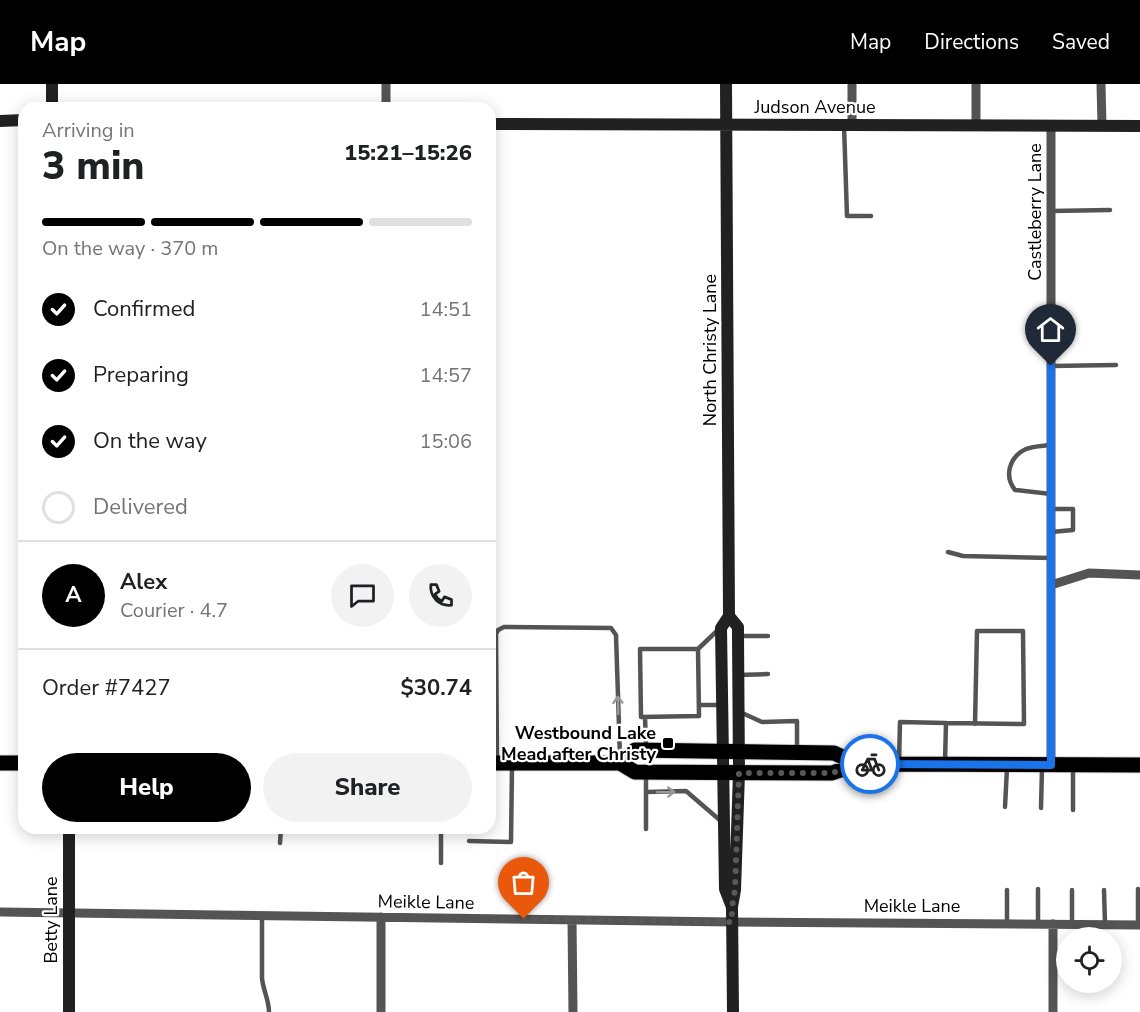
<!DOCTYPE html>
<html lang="en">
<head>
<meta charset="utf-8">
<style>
	:root { --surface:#fff; --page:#f2f2f2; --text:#202124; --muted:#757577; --line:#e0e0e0; --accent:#000 }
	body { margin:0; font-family:"Nunito Sans",sans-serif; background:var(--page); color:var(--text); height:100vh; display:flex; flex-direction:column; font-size:22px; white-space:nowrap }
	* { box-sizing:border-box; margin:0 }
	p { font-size:20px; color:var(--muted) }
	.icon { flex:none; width:33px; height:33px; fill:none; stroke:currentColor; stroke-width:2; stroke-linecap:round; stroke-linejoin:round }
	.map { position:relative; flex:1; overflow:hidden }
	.side { position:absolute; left:18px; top:18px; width:478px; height:732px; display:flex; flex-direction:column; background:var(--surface); border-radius:18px; box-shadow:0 3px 15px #0003 }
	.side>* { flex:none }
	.controls { position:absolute; left:1056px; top:843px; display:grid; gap:12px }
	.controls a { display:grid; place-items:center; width:66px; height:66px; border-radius:50%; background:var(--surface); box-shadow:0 3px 15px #0003; font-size:30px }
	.pin { position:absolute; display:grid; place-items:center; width:51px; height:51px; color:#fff; margin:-62px -26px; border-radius:50% 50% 50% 0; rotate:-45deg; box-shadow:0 0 6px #0007 }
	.pin .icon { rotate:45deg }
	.courier { position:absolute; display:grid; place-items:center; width:60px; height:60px; margin:-30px; border:4px solid #1a73e8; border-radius:50%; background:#fff; color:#222; box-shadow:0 2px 8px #0007 }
	.summary em { font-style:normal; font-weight:800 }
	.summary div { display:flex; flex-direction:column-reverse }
	.summary { display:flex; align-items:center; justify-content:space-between; height:102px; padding:0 24px }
	h1 { font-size:39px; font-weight:800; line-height:45px }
	.bar { display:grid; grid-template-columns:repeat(4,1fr); gap:9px 6px; align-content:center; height:72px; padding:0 24px }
	.bar i { height:8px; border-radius:4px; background:var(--line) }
	.bar .selected { background:var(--accent) }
	.bar p { grid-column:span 4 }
	.line { display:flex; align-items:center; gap:15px; padding:0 24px; border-top:2px solid var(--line) }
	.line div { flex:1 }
	.round { display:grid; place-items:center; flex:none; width:63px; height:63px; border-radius:32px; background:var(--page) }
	ol { padding:0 24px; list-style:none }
	li { display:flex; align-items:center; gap:18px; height:66px }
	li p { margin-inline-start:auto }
	li .icon { padding:6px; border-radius:50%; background:var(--accent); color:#fff; stroke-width:4 }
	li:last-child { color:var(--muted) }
	li i { width:33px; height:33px; border:3px solid var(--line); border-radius:50% }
	.action { display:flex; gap:12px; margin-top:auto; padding:12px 24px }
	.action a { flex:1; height:69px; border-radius:36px; background:var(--accent); color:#fff; font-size:24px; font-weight:800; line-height:69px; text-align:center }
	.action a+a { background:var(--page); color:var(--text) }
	header { display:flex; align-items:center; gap:36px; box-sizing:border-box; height:84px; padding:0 30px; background:var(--accent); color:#fff }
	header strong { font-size:28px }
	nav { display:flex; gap:33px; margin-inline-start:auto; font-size:21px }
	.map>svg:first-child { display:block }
</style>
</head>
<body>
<header>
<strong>Map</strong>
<nav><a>Map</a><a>Directions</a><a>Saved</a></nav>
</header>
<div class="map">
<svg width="1140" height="928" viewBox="0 0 1140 928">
	<rect width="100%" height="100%" fill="#fff"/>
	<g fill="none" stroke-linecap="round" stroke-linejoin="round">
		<!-- primary casing -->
		<g stroke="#dbdbdb" stroke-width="17">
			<path id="primary" d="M0,679H24
				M490,679H620L635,688L832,689L858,680L1140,681
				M620,679L635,666L834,669L858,680"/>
		</g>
		<!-- lane -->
		<path stroke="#545454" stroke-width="4.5" d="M844,41L847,132H871
			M1051,127L1110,126
			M1051,282L1116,281
			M1050,361C1042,362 1033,362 1026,365C1009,373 1004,392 1015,406L1051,410
			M1051,448L1073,446V425H1052
			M948,468L963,472L1051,474
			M741,552H768
			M698,565L699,632L641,633L640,565H698L719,545
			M738,591L768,590
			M699,621H720
			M740,628L762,638L797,637V666
			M645,633L646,663
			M946,639L1024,640L1023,547H977L975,640
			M497,676L496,550L498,546L504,543L611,544L616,551L620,673
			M899,678L900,638L946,639L945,678
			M646,708L686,707L722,738
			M1005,723L1007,684
			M1041,724L1042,684
			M1073,726V684
			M441,744V779
			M646,745V691
			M469,757L511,758L512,682
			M280,759L281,744
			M1138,805V841
			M1072,806V840
			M1104,806L1105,840
			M262,832V894C263,906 269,916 269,928
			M1007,839V806
			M1038,840V805"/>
		<!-- street -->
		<path stroke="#545454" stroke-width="9" d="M386,0V24
			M852,0V41
			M976,0V42
			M1101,0L1102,42
			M1051,42V681
			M1051,501L1089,489L1140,491
			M0,828L732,838L1140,841
			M381,833V928
			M572,836L573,928
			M1053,840V928"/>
		<!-- secondary -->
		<path stroke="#212121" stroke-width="12" d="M726,0L729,532L721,544L725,805L732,823
			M52,24V0
			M0,37L24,36
			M490,40L1140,42
			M729,532L738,543V552L739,689L735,806L732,823L733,928
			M69,928V744"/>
		<!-- primary -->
		<use href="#primary" stroke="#000" stroke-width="15"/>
	</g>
	<!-- one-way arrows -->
	<defs><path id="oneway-shaft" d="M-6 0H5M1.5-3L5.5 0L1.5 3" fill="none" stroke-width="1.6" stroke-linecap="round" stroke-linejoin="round" transform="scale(1.5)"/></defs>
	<g stroke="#989898">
		<use href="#oneway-shaft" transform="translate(618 621) rotate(-92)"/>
		<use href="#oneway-shaft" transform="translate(666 708) rotate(-1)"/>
	</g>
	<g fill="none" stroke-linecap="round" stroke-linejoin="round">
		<!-- done -->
		<path stroke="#595959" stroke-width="6" stroke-dasharray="0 10.8" d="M524,835L732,838V823L735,806L739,689H832L858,680H870"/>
		<!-- route -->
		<path stroke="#1a73e8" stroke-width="8" d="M870,680L1051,681V282"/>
	</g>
	<!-- markers -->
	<rect fill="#000" stroke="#fff" stroke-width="2" x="662" y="653" width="12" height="12" rx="3"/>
	<g text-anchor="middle" stroke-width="4.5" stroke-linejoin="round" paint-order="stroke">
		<!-- street labels -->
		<g font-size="18" fill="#000" stroke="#fff">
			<text x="815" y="29">Judson Avenue</text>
			<text transform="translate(1035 128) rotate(-90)" y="6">Castleberry Lane</text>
			<text transform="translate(710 266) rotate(-90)" y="6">North Christy Lane</text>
			<text transform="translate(426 818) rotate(1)" y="6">Meikle Lane</text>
			<text x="912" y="828">Meikle Lane</text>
			<text transform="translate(51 836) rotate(-90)" y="6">Betty Lane</text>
		</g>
		<!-- poi labels -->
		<g font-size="18" font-weight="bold" fill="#000" stroke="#fff" text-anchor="end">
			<text x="656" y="655">Westbound Lake<tspan x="656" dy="21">Mead after Christy</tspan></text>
		</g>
	</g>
</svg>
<div class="controls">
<a><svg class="icon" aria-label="locate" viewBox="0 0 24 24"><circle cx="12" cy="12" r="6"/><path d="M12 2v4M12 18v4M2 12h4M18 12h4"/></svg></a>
</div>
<div class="pin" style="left:524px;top:835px;background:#ea580c"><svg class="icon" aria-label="bag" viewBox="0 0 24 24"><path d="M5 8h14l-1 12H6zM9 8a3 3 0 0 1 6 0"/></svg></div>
<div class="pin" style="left:1051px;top:282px;background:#1f2937"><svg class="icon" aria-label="home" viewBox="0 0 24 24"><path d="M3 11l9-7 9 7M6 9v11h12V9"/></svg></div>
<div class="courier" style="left:870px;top:680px"><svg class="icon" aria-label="bike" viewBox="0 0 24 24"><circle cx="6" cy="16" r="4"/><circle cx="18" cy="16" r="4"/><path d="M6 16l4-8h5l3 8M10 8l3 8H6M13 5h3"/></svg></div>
<section class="side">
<div class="summary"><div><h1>3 min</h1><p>Arriving in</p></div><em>15:21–15:26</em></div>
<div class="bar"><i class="selected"></i><i class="selected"></i><i class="selected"></i><i></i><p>On the way · 370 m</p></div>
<ol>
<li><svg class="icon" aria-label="check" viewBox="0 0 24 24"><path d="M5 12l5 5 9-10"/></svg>Confirmed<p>14:51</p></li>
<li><svg class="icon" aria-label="check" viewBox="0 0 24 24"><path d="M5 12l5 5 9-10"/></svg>Preparing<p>14:57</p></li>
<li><svg class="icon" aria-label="check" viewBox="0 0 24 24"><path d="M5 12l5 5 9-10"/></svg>On the way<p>15:06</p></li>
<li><i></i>Delivered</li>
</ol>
<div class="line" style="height:108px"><b class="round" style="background:var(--accent);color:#fff">A</b><div><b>Alex</b><p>Courier · 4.7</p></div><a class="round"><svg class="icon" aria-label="chat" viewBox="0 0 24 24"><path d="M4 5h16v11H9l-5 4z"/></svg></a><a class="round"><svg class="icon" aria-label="phone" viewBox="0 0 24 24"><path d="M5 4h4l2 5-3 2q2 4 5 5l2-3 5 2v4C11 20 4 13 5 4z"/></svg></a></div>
<div class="line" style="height:78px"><div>Order #7427</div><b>$30.74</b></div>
<div class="action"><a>Help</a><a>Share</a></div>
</section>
</div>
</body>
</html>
